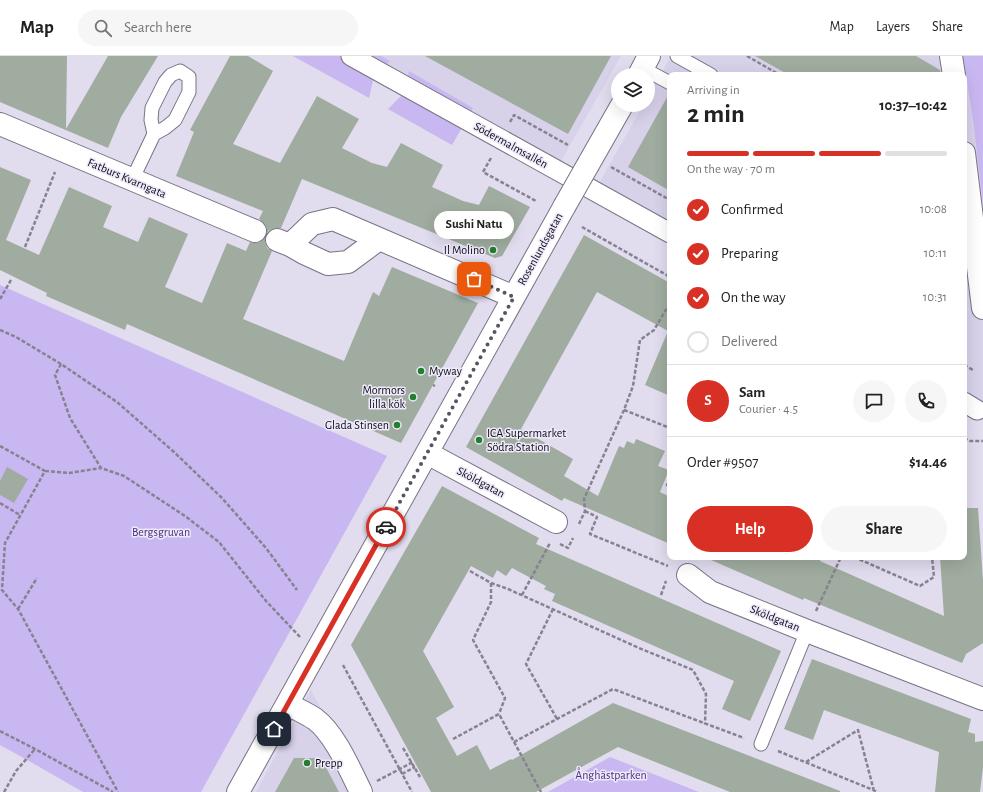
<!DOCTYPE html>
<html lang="en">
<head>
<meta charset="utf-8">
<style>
	:root { --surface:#fff; --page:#f6f6f6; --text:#222; --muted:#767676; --line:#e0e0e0; --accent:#d93025 }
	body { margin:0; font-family:"Alegreya Sans",sans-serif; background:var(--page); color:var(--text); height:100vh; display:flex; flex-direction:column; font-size:15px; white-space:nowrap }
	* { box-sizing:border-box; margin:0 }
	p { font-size:13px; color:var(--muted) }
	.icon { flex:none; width:22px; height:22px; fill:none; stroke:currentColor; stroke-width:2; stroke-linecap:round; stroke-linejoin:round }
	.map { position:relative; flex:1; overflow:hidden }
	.sheet { position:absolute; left:667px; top:16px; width:300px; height:488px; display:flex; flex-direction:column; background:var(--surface); border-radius:8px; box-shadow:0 4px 16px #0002 }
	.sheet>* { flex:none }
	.controls { position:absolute; left:611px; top:12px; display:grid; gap:8px }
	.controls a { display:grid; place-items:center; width:44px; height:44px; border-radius:50%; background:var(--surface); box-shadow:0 4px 16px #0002; font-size:20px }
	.pin { position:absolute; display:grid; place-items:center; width:34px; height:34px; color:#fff; margin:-17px; border-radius:8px; box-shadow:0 2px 6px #0006 }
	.courier { position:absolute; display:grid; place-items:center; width:40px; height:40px; margin:-20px; border:3px solid #d93025; border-radius:50%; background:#fff; color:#222; box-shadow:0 1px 5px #0007 }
	.bubble { position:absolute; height:28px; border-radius:14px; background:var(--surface); box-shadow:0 4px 16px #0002; font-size:13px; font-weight:700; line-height:28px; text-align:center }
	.overview em { font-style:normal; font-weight:700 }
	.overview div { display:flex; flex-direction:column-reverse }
	.overview { display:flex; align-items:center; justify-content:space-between; height:68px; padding:0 20px }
	h1 { font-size:26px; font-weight:700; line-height:30px }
	.bar { display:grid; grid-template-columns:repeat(4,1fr); gap:6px 4px; align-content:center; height:48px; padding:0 20px }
	.bar i { height:5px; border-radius:3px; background:var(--line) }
	.bar .active { background:var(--accent) }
	.bar p { grid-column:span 4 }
	.line { display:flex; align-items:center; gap:10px; padding:0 20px; border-top:1px solid var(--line) }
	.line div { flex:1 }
	.round { display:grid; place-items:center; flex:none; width:42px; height:42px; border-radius:21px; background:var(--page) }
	ol { padding:0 20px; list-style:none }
	li { display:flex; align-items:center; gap:12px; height:44px }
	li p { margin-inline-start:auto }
	li .icon { padding:4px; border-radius:50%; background:var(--accent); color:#fff; stroke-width:4 }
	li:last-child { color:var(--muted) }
	li i { width:22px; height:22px; border:2px solid var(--line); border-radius:50% }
	.action { display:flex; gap:8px; margin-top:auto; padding:8px 20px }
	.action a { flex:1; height:46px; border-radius:24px; background:var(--accent); color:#fff; font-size:16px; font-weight:700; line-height:46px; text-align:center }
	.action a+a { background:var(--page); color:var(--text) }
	header { display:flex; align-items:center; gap:24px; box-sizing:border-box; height:56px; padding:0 20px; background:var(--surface); border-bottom:1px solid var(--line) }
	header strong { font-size:19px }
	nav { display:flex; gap:22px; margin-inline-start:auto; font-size:14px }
	.search { width:280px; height:36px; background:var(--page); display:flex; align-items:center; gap:10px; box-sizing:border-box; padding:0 14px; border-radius:22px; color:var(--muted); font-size:15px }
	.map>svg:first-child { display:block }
</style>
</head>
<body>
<header>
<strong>Map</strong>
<div class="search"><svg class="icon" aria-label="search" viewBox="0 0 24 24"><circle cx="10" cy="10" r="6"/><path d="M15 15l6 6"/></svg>Search here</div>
<nav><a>Map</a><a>Layers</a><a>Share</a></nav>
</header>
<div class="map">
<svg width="983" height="736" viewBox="0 0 983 736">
	<rect width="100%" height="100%" fill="#e1dcee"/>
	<!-- built -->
	<path fill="#d8d1ea" d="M352,0H621L557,112Z
		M671,0H963L973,64L983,148V351L964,341V19H670V178L594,136L643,49H648V41Z
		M311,634L366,736H256Z"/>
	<!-- green -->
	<path fill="#c9b7f2" d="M293,0H381L390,5L374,20L369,42Z
		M963,0H983V147L973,64Z
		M409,15L473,52L452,89L388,53L404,37Z
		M0,229L387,400L201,736H83L29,705L0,689Z
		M610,701L699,736H548Z"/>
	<!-- building -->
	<path fill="#9fac9f" d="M0,0H67L66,73L108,0H158L121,61L108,92L0,46Z
		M230,0H248L273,15L233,88L280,107L317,40L359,63L342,92L372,107L387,111L401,87L443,109L432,131L463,145L479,149L489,130L530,151L502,200L495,202L302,123L281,172H275L269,174L267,177V173L265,168L259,163L263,155L176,120L194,76L190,74Z
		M425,0H611L568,78Z
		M755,0H916L940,14L941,19H789Z
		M670,36V135L628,111Z
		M0,111L31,124L6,184L39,199L69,131L112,150L103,171L138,186L149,161L188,178L165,231L202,247L227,187L246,195L250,186L257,187L262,185L265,182V186L267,192L272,195L243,263L344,305L373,236L379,240L392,211L478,247L401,387L127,268L125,274L46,240L47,237L0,214Z
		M584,179L670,227V340L645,329L668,275L597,236L521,373L573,403L564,420L598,440L619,390L624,392L627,385L634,388L636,383L665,395L658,410L669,414L660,436L670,441V488L564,442L562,445L466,391Z
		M7,411L28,423L14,447L0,439V425Z
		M442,430L539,482L536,488L781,595L750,665L722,653L734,625L552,545L555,538L544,533L546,530L512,512L506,520L497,514L493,522L471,510L423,595L454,651L436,662L457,700L477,689L490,714L511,703L512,704L613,647L840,735V736H730L618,691L536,736H431L351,589Z
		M964,452H978L983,525V587L966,598L962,607L804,542L803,544L704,501H822L820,505L944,560L940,501H964Z
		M812,603L971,663L968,676L975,678V686L983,685V711L980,736H935L939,696L824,654L813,684L784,673Z
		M294,702H321L339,736H275Z"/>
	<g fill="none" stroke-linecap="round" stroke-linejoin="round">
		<!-- service casing -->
		<g stroke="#787383" stroke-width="15">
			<path id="service" d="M677,0L711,19
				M642,12L670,27
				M132,124L154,78L151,64L152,52L165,26L171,19L180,15L189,21V36L175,64L165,72L154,78
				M761,688L807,575"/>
		</g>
		<!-- pedestrian casing -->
		<g stroke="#787383" stroke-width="21">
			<path id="pedestrian" d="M351,0L670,177
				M964,346L977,354"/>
		</g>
		<!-- minor casing -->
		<g stroke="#787383" stroke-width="24">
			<path id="minor" d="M951,0L954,19
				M639,19L649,0
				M0,68L255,175
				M964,97L983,252
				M589,107L622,49
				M277,184L290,189L304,197L328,208L348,206L379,183
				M290,189L312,168L333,163L514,241
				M427,397L556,466
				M688,519L710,536L807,575L983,643
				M288,648C296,653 306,657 315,663C335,678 350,714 361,736
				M238,736L564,151"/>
		</g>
		<!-- path -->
		<path stroke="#868390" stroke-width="2.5" stroke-dasharray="4 2" stroke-linecap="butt" d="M747,0L780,19
			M510,66L514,59L568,89
			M491,102L483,116L536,145
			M611,111L670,144
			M582,171L670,221
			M25,191L55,116
			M0,243L11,224
			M0,274L16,281L61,308L117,346L174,396L222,442L266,492L297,534
			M61,308L55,319L70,362L101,412L124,420L185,460L219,486L266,545L300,581
			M964,309L973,314
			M433,329L435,330
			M624,354L670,372
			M964,382L970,385H983
			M0,390L45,415L5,487L2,534L18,553L118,736
			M45,415L69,417L101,412
			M670,422L667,429L670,430
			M0,447L20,459
			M585,455L597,461L590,478L668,510
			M579,468L585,455L584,443L624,354L633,330L640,284L654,274L670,247
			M560,488L568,492L573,482
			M854,501L920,530L934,521L932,501
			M470,515L491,527L508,533L639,592L693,614L706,638L705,668
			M491,527V546L473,584L505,642L499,658
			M522,539L550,487
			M661,539L666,525
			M18,553L37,522
			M553,553L526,608L557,663
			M816,555L841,501
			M343,609L412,736
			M0,675L35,693L113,736
			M453,683L499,658L541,736
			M514,686L613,633L744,682
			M778,695L878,736
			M806,706L858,674L874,735
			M402,718L415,711
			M4,736L16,715L35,693"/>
		<!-- service -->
		<use href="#service" stroke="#fff" stroke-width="13"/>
		<!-- pedestrian -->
		<use href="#pedestrian" stroke="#fff" stroke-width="19"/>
		<!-- minor -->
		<use href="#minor" stroke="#fff" stroke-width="22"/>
		<!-- minor-bridge casing -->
		<g stroke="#787383" stroke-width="24" stroke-linecap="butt">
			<path id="minor-bridge" d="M564,151L589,107"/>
		</g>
		<!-- path-bridge -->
		<path stroke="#868390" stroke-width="2.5" stroke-dasharray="4 2" stroke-linecap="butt" d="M403,692L420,721
			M377,725L413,706"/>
		<!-- minor-bridge -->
		<use href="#minor-bridge" stroke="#fff" stroke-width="22"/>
	</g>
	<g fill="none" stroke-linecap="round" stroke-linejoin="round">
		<!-- done -->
		<path stroke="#585560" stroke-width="4" stroke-dasharray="0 7.2" d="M386,471L514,241L474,223"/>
		<!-- route -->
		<path stroke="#d93025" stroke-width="5" d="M274,673L386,471"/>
	</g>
	<!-- markers -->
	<g fill="#217f30" stroke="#eee9fb" stroke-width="1.5">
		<circle cx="493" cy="194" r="4"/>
		<circle cx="421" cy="315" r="4"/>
		<circle cx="413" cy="341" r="4"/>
		<circle cx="397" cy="369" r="4"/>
		<circle cx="479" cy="384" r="4"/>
		<circle cx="307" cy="707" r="4"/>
	</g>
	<g text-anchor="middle" stroke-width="3" stroke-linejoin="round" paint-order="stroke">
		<!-- street labels -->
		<g font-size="12" fill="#0f0d13" stroke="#eee9fb">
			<text transform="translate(511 89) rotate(29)" y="4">Södermalmsallén</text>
			<text transform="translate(127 122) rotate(23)" y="4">Fatburs Kvarngata</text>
			<text transform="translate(540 193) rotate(-61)" y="4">Rosenlundsgatan</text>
			<text transform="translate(481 426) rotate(28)" y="4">Sköldgatan</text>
			<text transform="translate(775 562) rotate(22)" y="4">Sköldgatan</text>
		</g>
		<!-- poi labels -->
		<g font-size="12" fill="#0f0d13" stroke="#eee9fb" text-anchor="end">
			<text x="485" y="198">Il Molino</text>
			<text x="429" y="319" text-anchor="start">Myway</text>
			<text x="405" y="338">Mormors<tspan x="405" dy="14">lilla kök</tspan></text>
			<text x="389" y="373">Glada Stinsen</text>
			<text x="487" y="381" text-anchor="start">ICA Supermarket<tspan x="487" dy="14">Södra Station</tspan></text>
			<text x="315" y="711" text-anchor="start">Prepp</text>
		</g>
		<!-- park labels -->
		<g font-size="12" fill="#4d2e7a" stroke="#eee9fb">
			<text x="161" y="480">Bergsgruvan</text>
			<text x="611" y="723">Ånghästparken</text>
		</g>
	</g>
</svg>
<div class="controls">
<a><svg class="icon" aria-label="layers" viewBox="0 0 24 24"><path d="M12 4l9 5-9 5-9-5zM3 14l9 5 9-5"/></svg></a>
</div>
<div class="pin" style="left:474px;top:223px;background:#ea580c"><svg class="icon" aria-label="bag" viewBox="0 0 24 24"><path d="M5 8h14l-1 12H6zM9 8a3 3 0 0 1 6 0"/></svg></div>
<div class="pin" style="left:274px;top:673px;background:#1f2937"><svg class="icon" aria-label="home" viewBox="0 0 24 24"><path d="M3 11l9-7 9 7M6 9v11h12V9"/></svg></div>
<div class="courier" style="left:386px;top:471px"><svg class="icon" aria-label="car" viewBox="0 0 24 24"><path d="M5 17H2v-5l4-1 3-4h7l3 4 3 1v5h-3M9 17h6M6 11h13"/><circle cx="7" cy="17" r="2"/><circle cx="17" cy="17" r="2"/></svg></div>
<div class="bubble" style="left:434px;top:155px;width:80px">Sushi Natu</div>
<section class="sheet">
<div class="overview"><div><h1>2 min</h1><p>Arriving in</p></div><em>10:37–10:42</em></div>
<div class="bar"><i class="active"></i><i class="active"></i><i class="active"></i><i></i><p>On the way · 70 m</p></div>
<ol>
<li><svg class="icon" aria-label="check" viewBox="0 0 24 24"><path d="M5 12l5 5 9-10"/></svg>Confirmed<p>10:08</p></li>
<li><svg class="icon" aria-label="check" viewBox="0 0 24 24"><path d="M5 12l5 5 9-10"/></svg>Preparing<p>10:11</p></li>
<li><svg class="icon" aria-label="check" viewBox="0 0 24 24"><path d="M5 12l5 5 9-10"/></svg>On the way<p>10:31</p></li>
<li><i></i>Delivered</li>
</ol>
<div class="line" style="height:72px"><b class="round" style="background:var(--accent);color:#fff">S</b><div><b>Sam</b><p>Courier · 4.5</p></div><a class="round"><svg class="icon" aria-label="chat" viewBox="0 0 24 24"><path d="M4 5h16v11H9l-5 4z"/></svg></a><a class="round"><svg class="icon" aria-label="phone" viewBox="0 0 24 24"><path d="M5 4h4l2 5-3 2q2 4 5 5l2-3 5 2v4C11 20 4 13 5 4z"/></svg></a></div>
<div class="line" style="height:52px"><div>Order #9507</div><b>$14.46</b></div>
<div class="action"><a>Help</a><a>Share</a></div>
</section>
</div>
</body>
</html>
